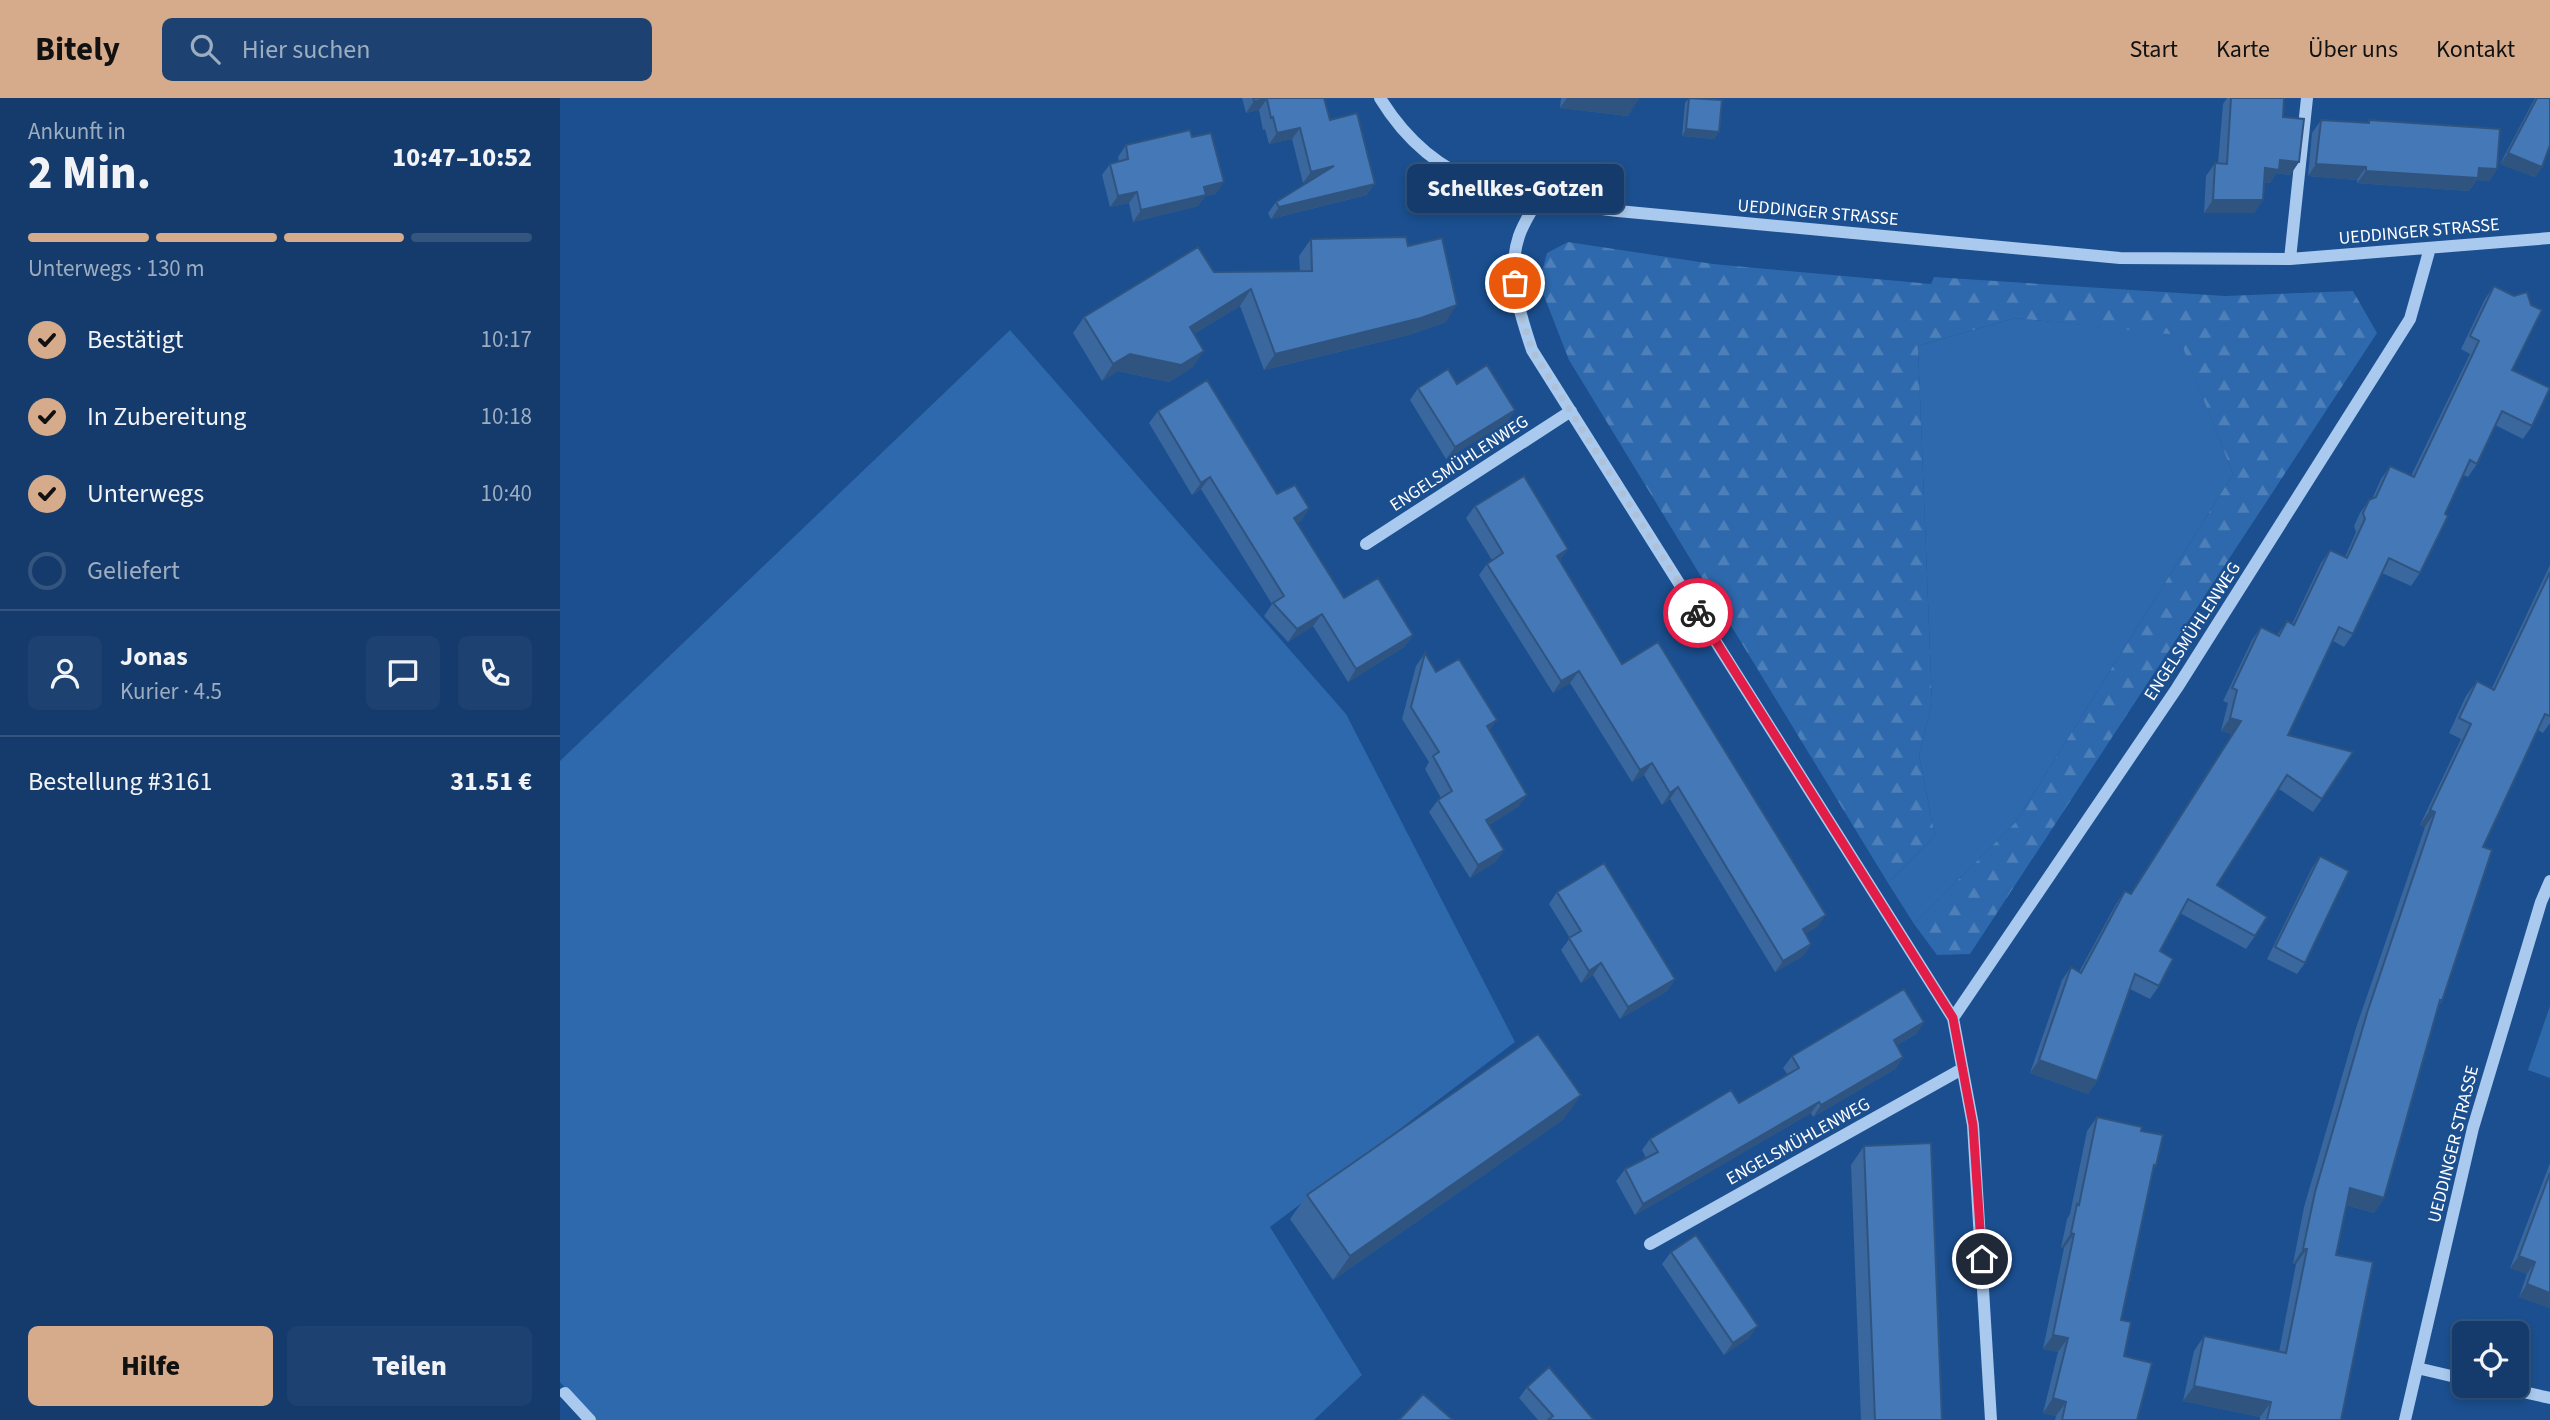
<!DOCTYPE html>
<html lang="de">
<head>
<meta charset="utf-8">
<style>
	:root { --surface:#143b6b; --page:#1d4271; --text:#f1f3f6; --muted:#9dadc1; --line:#33557e; --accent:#d6ab8b }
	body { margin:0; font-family:"Source Sans 3",sans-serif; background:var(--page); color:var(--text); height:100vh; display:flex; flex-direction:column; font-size:26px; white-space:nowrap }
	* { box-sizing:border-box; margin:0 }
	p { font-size:23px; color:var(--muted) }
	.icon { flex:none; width:38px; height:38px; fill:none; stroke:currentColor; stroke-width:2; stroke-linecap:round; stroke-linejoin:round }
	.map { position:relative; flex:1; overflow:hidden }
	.panel { display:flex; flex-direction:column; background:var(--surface); width:560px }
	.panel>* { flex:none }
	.fabs { position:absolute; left:1892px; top:1223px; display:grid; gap:14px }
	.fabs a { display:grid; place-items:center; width:77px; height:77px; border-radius:10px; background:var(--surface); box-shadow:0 4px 10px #0003,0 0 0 2px var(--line); font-size:35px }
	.pin { position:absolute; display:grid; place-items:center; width:60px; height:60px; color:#fff; margin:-30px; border:4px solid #fff; border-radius:50%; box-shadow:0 2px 7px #0007 }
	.courier { position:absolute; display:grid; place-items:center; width:70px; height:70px; margin:-35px; border:5px solid #e11d48; border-radius:50%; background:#fff; color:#222; box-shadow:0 2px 9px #0007 }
	.bubble { position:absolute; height:49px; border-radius:10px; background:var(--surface); box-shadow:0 4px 10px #0003,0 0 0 2px var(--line); font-size:23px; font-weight:800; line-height:49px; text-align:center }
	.head em { font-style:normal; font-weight:800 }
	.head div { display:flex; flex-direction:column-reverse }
	.head { display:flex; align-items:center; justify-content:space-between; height:119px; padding:0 28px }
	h1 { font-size:46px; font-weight:800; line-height:52px }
	.bar { display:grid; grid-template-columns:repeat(4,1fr); gap:10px 7px; align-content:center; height:84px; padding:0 28px }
	.bar i { height:9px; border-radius:5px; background:var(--line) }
	.bar .selected { background:var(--accent) }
	.bar p { grid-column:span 4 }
	.line { display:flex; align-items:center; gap:18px; padding:0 28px; border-top:2px solid var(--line) }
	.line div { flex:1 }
	.round { display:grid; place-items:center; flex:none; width:74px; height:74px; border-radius:10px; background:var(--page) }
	ol { padding:0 28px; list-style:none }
	li { display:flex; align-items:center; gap:21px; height:77px }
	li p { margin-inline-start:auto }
	li .icon { padding:7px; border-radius:50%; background:var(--accent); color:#111; stroke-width:4 }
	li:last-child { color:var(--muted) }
	li i { width:38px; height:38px; border:4px solid var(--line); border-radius:50% }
	.primary-button { display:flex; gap:14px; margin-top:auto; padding:14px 28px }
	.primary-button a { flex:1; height:80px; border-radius:10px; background:var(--accent); color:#111; font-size:28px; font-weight:800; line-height:80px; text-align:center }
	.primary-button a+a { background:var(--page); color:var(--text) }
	header { display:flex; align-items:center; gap:42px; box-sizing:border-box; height:98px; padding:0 35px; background:var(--accent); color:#111 }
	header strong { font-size:33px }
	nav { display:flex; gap:38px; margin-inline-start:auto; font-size:24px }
	.search { width:490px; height:63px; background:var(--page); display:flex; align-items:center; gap:18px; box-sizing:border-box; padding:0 24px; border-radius:10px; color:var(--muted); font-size:26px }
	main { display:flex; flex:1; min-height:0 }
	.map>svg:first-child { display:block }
</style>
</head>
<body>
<header>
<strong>Bitely</strong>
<div class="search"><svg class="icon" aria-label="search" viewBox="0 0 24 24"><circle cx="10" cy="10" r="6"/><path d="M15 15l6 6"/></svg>Hier suchen</div>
<nav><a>Start</a><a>Karte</a><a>Über uns</a><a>Kontakt</a></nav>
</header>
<main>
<section class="panel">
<div class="head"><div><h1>2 Min.</h1><p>Ankunft in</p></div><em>10:47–10:52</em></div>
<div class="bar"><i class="selected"></i><i class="selected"></i><i class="selected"></i><i></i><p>Unterwegs · 130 m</p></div>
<ol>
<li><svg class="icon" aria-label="check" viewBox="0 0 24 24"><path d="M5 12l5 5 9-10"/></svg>Bestätigt<p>10:17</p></li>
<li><svg class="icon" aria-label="check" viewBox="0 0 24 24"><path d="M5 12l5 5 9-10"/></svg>In Zubereitung<p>10:18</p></li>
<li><svg class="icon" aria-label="check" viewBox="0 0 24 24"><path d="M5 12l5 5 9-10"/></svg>Unterwegs<p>10:40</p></li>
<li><i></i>Geliefert</li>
</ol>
<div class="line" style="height:126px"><a class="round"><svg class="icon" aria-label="person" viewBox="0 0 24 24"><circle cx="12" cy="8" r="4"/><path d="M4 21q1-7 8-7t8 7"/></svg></a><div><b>Jonas</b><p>Kurier · 4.5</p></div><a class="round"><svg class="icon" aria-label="chat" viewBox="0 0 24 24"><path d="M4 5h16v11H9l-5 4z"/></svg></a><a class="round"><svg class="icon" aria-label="phone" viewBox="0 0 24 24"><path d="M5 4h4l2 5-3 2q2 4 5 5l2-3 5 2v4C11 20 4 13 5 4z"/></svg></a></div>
<div class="line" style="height:91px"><div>Bestellung #3161</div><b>31.51 €</b></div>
<div class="primary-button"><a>Hilfe</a><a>Teilen</a></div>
</section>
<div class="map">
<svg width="1990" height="1322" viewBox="0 0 1990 1322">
	<defs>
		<pattern id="forest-firs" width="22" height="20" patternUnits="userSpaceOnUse" patternTransform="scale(1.75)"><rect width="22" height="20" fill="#2e69ad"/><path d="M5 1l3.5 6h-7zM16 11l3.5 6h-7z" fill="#4d80b9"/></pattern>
	</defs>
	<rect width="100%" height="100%" fill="#1b4f8f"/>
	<!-- green -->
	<path fill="#2e69ad" d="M1455,220L1618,236L1673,376L1455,725L1354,826L1328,785L1375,738L1359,657L1372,605L1358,248Z
		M450,232L786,616L955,944L710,1129L802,1277L754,1322H34L0,1284V663Z
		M1990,908V980L1968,972Z"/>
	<!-- forest -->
	<path fill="url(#forest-firs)" d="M1008,144L1153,166L1371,186L1374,179L1665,198L1793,193L1817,235L1410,856L1377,857L1354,826L1455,725L1673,376L1618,237L1455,220L1358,248L1372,605L1359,657L1375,738L1328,785L1009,262L979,185L987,155Z"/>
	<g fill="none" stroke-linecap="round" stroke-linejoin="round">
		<!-- minor -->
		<path stroke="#a9c9ee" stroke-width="12" d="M820,0C877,93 959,101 1058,113L1560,160L1730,161L1990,140
			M977,103C971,114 963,126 959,138C946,177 960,215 972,252L1393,920L1413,1027L1431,1322
			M1730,161L1747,0
			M806,446L1011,313
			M1393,920L1617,590L1850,221L1870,150
			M1090,1146L1402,971
			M1857,1270L1904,1281
			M1936,1288L1990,1300
			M5,1295L30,1322
			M1845,1322L1913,1030L1981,804L1990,783"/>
	</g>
	<!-- wall -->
	<path fill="#3a679d" d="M682,0H764L770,22L807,97L711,121L708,115L716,104L748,84L743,85L732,41L709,46L705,31L703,32L699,12L686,15Z
		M1001,0H1078L1068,18L1000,10Z
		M1129,0H1143L1159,34L1154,41L1122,38L1125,5Z
		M1667,0H1724L1723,19L1739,64L1730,77L1716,75L1710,85L1704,84L1703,102L1694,115H1644L1646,78L1655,65H1658L1663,6Z
		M1975,0H1990L1982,69L1975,79L1940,66Z
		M1761,22L1807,25L1809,22L1937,71L1929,83L1917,82L1909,93L1797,85V82L1748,78L1752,35Z
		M632,39L656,96L645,98L638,108L573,124L569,105L550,109L542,77L550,66L559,63L558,59L566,47Z
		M751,141L848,148L886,224L849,237L704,272L680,208L634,236L633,269L609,284L558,273L542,283L513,235L524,219L654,174L740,173L739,158Z
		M1934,188L1952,272L1972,328L1963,341L1935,327L1917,366L1908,379L1903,377L1885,416L1860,475L1851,488L1822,475L1793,536L1784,549L1773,543L1728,637L1762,701L1753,714L1719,691L1657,787L1695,838L1686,851L1620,815L1600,853L1599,888L1590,901L1570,891L1537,983L1528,996L1470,975L1502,882L1511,869L1519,874L1556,806L1565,793L1570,796L1672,636L1661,633L1668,605L1663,603L1692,542L1701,529L1717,537L1727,523L1732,526L1761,465L1770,452L1785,459L1796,434L1794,428L1800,415L1809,402L1812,401L1821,381L1830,368L1851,378L1910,256L1901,251L1925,201Z
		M897,286L955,312L947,324L886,361L850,302L858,290Z
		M598,313L717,396L749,410L741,423L737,425L784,500L853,537L844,549L788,584L753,528L728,544L704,518L712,506L641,391L632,397L589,325Z
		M915,408L1000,463L1062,566L1258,828L1245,836L1251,846L1243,858L1215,874L1110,701L1102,707L1084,677L1072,684L1010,585L993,595L919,477L927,466L932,462L906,420Z
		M1990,467V625L1983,635L1978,632L1923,749L1882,903L1878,909L1824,1100L1814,1115L1786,1107L1776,1157L1781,1322H1700V1319L1623,1303L1634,1253L1644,1238L1719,1254L1736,1166H1733L1744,1109L1796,930L1865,729L1860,727L1901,641L1889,635L1906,598L1917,583L1932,590Z
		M865,555L876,574L930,632L967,697L958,709L929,727L944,752L935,764L910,780L869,714L878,702L881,700L865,671L869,664L842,621L856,568Z
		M1760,758L1745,865L1737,876L1707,861L1752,770Z
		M997,794L1115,881L1107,893L1060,921L1033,877L1021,885L1001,852L1010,840L989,806Z
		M1364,924L1356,936L1337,947L1343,959L1335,971L1253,1019L1251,1015L1075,1117L1056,1083L1065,1071L1086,1060L1082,1052L1090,1041L1179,1005L1228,977L1223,970L1232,958Z
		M1537,1019L1581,1033L1593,1072L1561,1222L1564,1258L1577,1322H1495L1496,1318L1483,1315L1498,1254L1483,1251L1504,1150H1501L1507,1121L1510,1116L1527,1033Z
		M1004,1021L773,1182L730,1121L747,1097Z
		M1304,1048L1382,1322H1301L1291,1067Z
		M1990,1065V1210L1959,1199L1967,1176L1950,1170Z
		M1111,1154L1189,1240L1164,1257L1102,1166Z
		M967,1289L1034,1322H978L959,1300Z"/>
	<!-- shaded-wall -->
	<path fill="#305480" d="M1007,0H1058L1078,2L1068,18L1000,10Z
		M707,1L699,12L686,15L694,3Z
		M740,30L732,41L709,46L717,35Z
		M1126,31L1159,34L1154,41L1122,38Z
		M1948,55L1982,69L1975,79L1940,66Z
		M1720,62L1739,64L1730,77L1716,75L1710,85L1696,83L1705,70Z
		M1756,66L1806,69L1797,82L1748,78Z
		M774,68L766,80L743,85L751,74Z
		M1919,70L1937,71L1929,83L1917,82L1909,93L1797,85L1806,73Z
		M664,84L656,96L645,98L638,108L573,124L581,112L644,89Z
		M815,86L807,97L711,121L719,109Z
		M577,94L569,105L550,109L558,98Z
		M1653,102H1703L1694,115H1644Z
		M691,191L680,208L618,246L630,229Z
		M897,207L886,224L849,237L704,272L715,256Z
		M644,253L633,269L609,284L558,273L542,283L553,266L570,256Z
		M955,312L947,324L886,361L895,349Z
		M650,379L641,391L632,397L641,385Z
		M749,410L741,423L726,432L734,420Z
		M1008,451L1000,463L997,458Z
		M762,516L753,528L728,544L737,531Z
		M853,537L844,549L788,584L796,571Z
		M1019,573L1010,585L993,595L1001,583Z
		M1670,620L1681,623L1672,636L1661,633Z
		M937,622L928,635L927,628Z
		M1092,665L1084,677L1072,684L1080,672Z
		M1118,689L1110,701L1102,707L1110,695Z
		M967,697L958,709L917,735L926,722Z
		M1870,712L1875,714L1865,729L1860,727Z
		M944,752L935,764L910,780L918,767Z
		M1266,817L1258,828L1234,843L1243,831Z
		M1251,846L1243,858L1215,874L1223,863Z
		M1041,865L1033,877L1021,885L1029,873Z
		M1115,881L1107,893L1060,921L1068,909Z
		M1364,924L1356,936L1325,954L1334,942Z
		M1343,959L1335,971L1253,1019L1261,1007Z
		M1479,962L1537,983L1528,996L1470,975Z
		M1021,997L1004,1021L773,1182L790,1158Z
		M1259,1004L1251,1015L1075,1117L1083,1106Z
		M1790,1090L1824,1100L1814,1115L1779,1105Z
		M1511,1135L1514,1136L1504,1150H1501Z
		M1743,1151H1747L1736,1166H1733Z
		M1959,1158L1975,1164L1967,1176L1950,1170Z
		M1967,1186L1990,1195V1210L1959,1199Z
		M1198,1228L1189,1240L1164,1257L1173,1245Z
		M1493,1237L1508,1240L1498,1254L1483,1251Z
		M1634,1288L1711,1304L1700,1319L1623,1303Z
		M1493,1300L1506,1304L1496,1318L1483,1315Z"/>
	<!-- building -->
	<path fill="#4478b7" stroke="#305480" stroke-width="2" d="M693,0H764L770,22L797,15L815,86L719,109L716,104L774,68L751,74L740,30L717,35L713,19L711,20L707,1L694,3Z
		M1058,0H1078V2Z
		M1129,0L1162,2L1159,34L1126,31Z
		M1671,0H1724L1723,19L1744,21L1739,64L1720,62L1719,72L1705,70L1703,102H1653L1655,65L1667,66Z
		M1977,0H1990V47L1982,69L1948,55Z
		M1761,22L1809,25V22L1940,31L1937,71L1919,70L1918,80L1806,73V69L1756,66Z
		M630,32L632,39L651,35L664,84L644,89L646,97L581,112L577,94L558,98L550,66L568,61L566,47Z
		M846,139L848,148L882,140L897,207L861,220L715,256L691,191L630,229L644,253L621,267L570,256L553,266L524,219L638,149L654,174L752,173L751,141Z
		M1934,188L1954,198L1967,194L1971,207L1982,212L1952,272L1990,290L1972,328L1942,313L1917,366L1910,362L1885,416L1888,418L1860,475L1829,460L1793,536L1779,529L1728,637L1793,654L1762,701L1727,677L1657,787L1707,819L1695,838L1628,801L1600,853L1613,861L1599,888L1575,876L1537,983L1479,962L1511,869L1521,875L1565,793L1571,796L1681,623L1670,620L1677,592L1672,590L1701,529L1719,538L1727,523L1734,527L1770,452L1787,460L1805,421L1803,415L1809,402L1816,399L1830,368L1854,379L1919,243L1910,238Z
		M927,267L955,312L895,349L858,290L888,271L897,286Z
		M647,282L717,396L735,387L749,410L734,420L784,500L818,480L853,537L796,571L762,516L737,531L713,505L724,498L650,379L641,385L598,313Z
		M964,378L1008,451L997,458L1062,566L1098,544L1266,817L1243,831L1251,846L1223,863L1118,689L1110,695L1092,665L1080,672L1019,573L1001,583L927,466L943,455L915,408Z
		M1990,474V618L1985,616L1923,749L1932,752L1882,903L1880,902L1824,1100L1790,1090L1776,1157L1813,1164L1781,1322H1707L1711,1304L1634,1288L1644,1238L1726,1255L1747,1151H1743L1755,1094L1807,915L1875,714L1870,712L1911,626L1899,620L1917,583L1934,592Z
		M865,555L876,574L899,561L937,622L927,628L967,697L926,722L944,752L918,767L878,702L892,693L873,658L879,654L851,609Z
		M1760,758L1789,773L1745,865L1715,849Z
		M1044,765L1115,881L1068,909L1041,865L1029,873L1009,840L1021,833L997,794Z
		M1344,891L1364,924L1334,942L1343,959L1261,1007L1259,1004L1083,1106L1065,1071L1098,1054L1090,1041L1171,992L1179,1005L1239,970L1232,958Z
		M978,936L1021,997L790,1158L747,1097Z
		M1537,1019L1582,1029L1581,1033L1603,1037L1596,1068L1594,1067L1561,1222L1571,1224L1564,1258L1592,1265L1577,1322H1502L1506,1304L1493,1300L1508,1240L1493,1237L1514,1136L1511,1135L1517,1106L1519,1107Z
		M1371,1045L1382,1322H1315L1304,1048Z
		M1990,1075V1195L1967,1186L1975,1164L1959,1158Z
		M1136,1137L1198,1228L1173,1245L1111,1154Z
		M989,1269L1034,1322H988L993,1318L967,1289Z
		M863,1296L893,1322H839Z"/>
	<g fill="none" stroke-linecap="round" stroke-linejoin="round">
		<!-- done -->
		<path stroke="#afc1d8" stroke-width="7" stroke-dasharray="0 12.6" d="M955,185L957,205L972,252L1138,515"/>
		<!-- route -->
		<path stroke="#e11d48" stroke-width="9" d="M1138,515L1393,920L1413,1027L1422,1161"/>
	</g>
	<g text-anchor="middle" stroke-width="5" stroke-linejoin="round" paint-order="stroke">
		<!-- street labels -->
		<g font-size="18" fill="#fff" stroke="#1b4f8f">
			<text transform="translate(1258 114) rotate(5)" y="6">UEDDINGER STRASSE</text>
			<text transform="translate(1859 133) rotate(-5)" y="6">UEDDINGER STRASSE</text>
			<text transform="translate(899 365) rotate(-33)" y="6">ENGELSMÜHLENWEG</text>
			<text transform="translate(1632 533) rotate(-57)" y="6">ENGELSMÜHLENWEG</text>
			<text transform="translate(1238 1043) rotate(-29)" y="6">ENGELSMÜHLENWEG</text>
			<text transform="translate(1893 1046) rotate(-76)" y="6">UEDDINGER STRASSE</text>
		</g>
	</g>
</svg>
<div class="fabs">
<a><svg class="icon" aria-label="locate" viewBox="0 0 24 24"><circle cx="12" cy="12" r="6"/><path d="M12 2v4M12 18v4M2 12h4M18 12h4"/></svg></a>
</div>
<div class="pin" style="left:955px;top:185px;background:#ea580c"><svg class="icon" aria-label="bag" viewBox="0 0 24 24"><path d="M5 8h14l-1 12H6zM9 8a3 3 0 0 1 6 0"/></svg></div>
<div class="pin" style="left:1422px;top:1161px;background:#1f2937"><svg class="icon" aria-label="home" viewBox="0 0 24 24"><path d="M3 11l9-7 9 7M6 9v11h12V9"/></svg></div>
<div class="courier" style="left:1138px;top:515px"><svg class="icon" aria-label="bike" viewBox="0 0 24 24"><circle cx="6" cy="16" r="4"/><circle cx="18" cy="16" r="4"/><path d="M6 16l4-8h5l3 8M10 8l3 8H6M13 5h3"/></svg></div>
<div class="bubble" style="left:847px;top:66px;width:217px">Schellkes-Gotzen</div>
</div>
</main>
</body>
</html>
